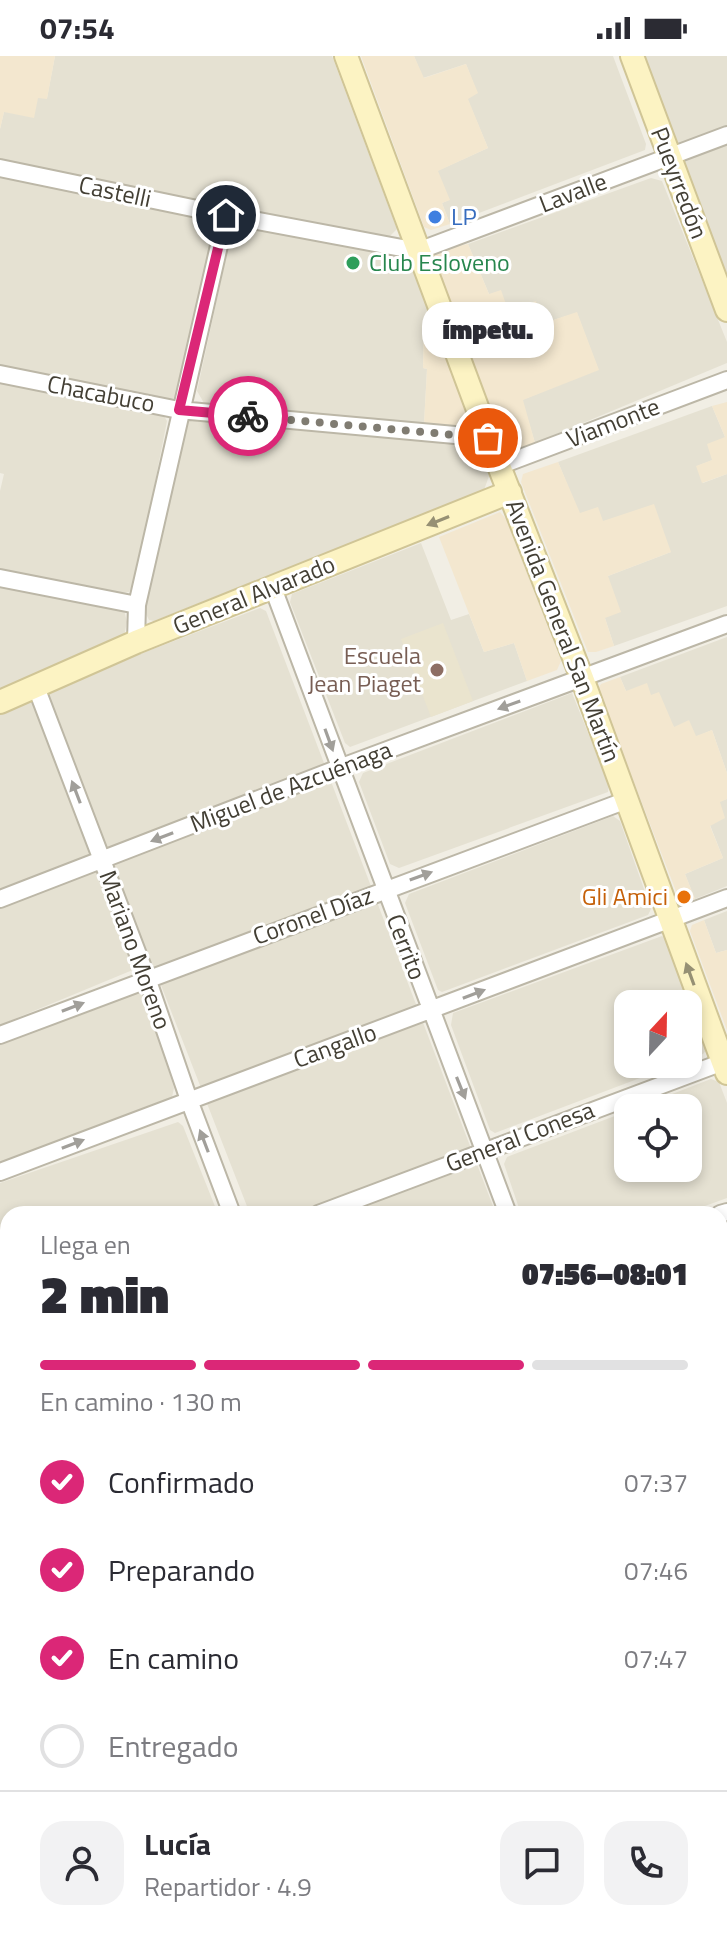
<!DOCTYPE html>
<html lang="es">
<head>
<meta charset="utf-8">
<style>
	:root { --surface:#fff; --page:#f2f2f3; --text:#2b2b33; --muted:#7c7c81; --line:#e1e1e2; --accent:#db2777 }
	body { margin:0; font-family:"Titillium Web",sans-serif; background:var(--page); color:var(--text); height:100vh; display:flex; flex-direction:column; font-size:30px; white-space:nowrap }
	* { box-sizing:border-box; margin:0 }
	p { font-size:26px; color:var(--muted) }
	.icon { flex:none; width:44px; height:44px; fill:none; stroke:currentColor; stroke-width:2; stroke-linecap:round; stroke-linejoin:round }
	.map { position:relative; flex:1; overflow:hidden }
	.details { position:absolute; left:0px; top:1150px; width:728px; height:746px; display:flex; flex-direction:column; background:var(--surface); border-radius:24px 24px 0 0; box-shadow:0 4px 12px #0003 }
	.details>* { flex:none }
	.needle { width:52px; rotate:22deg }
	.controls { position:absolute; left:614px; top:934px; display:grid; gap:16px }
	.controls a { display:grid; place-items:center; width:88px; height:88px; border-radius:16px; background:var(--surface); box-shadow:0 4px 12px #0003; font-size:40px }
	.pin { position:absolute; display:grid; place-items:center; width:68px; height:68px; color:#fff; margin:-34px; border:4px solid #fff; border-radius:50%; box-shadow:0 2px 8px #0007 }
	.courier { position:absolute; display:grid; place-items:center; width:80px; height:80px; margin:-40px; border:6px solid #db2777; border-radius:50%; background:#fff; color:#222; box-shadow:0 2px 10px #0007 }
	.bubble { position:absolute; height:56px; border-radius:24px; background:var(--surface); box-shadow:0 4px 12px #0003; font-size:26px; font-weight:800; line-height:56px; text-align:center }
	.head em { font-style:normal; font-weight:800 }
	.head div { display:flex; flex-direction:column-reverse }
	.head { display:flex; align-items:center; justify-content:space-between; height:136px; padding:0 40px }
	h1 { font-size:52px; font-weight:800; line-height:60px }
	.bar { display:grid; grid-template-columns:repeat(4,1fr); gap:12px 8px; align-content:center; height:96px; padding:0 40px }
	.bar i { height:10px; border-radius:6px; background:var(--line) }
	.bar .current { background:var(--accent) }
	.bar p { grid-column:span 4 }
	.line { display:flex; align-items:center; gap:20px; padding:0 40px; border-top:2px solid var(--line) }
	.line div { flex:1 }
	.round { display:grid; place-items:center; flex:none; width:84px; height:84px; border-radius:24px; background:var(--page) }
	ol { padding:0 40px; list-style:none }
	li { display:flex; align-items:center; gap:24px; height:88px }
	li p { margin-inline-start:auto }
	li .icon { padding:8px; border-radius:50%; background:var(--accent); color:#fff; stroke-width:4 }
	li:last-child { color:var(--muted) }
	li i { width:44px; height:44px; border:4px solid var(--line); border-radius:50% }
	.status { display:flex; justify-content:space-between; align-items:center; height:56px; padding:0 40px; background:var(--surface); direction:ltr }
	.status svg { height:22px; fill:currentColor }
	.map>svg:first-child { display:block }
</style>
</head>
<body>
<div class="status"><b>07:54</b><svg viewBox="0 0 49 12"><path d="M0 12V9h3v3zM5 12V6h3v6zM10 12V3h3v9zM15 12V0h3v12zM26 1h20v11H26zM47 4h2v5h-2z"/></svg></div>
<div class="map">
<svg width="727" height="1895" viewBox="0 0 727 1895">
	<rect width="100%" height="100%" fill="#f1eee4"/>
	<!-- residential -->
	<path fill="#e5e1d2" d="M55,0H332L397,173L389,181L0,106V73L4,56L38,41L47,42Z
		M414,0H613L646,88L645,94L450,168L442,147L449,144L437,115L488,92L467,42L477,37L466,8L423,22Z
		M644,0H727V219L692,126Z
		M0,117L213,164L216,169L179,335L176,341L168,344L0,309Z
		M651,122L662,125L727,286V307L535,387L522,344L598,313L577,257L543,267L508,254L489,238L468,188Z
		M246,169L408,201L413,204L438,265H424L423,312L427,313L424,368L212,351L204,347L197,335L232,174Z
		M0,325L156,357L164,360L167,365L136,523L129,536L121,537L0,515V435L4,418L0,417Z
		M712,350L725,381L713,404L697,410L703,427L727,418V550L614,590L605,562L608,520L671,496L603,465L579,457L558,406Z
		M198,361L478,388L489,420L484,434L154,565L149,564L145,556L183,375L190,364Z
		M421,487L451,564L469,558L484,596L514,587L527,625L350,691L345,687L290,546L292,538Z
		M0,527L124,554L127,566L124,580L0,635Z
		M260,552L266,555L496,1158H250L152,906L0,969V652Z
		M727,581V717L712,674L696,681L674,671L651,639L626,635L620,621Z
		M572,637L609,729L608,736L399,812L390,808L359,726L363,717Z
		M727,743V830L695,843L685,818L723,802L710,769L720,745Z
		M613,760L620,765L651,853L648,859L442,936L438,934L405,847L409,838Z
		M727,855V894L716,897L704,864Z
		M662,880L667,883L707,993L703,998L688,1004V948H628V1008H677L495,1077L490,1074L451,969L453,957Z
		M136,936L146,939L174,1032L172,1041L0,1110V988Z
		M711,1023L719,1026L727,1047V1142L683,1158H521L504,1108L507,1101L628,1055V1112H688V1052H636Z
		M178,1066L183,1070L218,1158H8V1269L2,1271L0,1266V1127Z
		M727,1168V1267L720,1269V1170Z
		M727,1292V1395L720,1398V1295Z
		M727,1418V1632L720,1635V1421Z
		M0,1426L8,1446V1674L0,1677Z
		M8,1689V1888H46L28,1895H0V1692Z
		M720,1744L727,1762V1895H517L514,1888H720Z
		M85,1888H175L178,1895H67Z
		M233,1888H430L411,1895H236Z"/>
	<!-- commercial -->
	<path fill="#f3e7cf" d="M0,0H55L47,43L38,42L34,62L4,56L0,73Z
		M361,0H414L424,22L466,8L478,37L468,43L488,92L438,115L450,144L442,147L450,168L431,174L424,171Z
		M468,188L489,238L501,234L508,254L536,245L544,267L577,256L599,314L523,344L535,387L511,397L503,394L429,196Z
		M424,264L438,265L474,370L470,373L424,368L427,313L423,312Z
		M727,346V418L702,427L696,410L712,404L707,388L725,381L712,350Z
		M558,406L580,457L598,451L603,465L654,448L671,496L608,520L621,556L605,562L614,590L596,596H588L521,426L523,418Z
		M500,456L506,463L561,605L557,614L527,625L514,587L484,596L439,481Z
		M620,621L626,635L647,627L651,639L659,636L674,671L689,664L696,680L712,674L727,717V743L720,746L725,762L710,770L723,802L685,818L695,843L687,845L679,843L598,633L601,628Z
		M704,864L716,897L727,894V974L690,875L692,869Z"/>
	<!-- education -->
	<path fill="#eae4ce" d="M443,567L473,645L431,661L401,583Z"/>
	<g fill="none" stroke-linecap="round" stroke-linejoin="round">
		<!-- street casing -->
		<g stroke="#bcb7a7" stroke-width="20">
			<path id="street" d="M0,112L226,159L418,195L727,79
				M0,318L179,354L488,382
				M499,410L727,324
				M0,522L137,549
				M273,532L508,1158
				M136,586L137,549L226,159
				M36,631L147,922L189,1044L232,1158
				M0,843L339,712L727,568
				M0,979L627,744
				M0,1116L727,842
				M318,1158L723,1006
				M720,1158L727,1156
				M0,1279L8,1276
				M720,1281L727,1279
				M0,1408L8,1429
				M720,1411L727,1408
				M0,1555L8,1552
				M720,1641L727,1638
				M0,1686L8,1683
				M720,1721L727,1740
				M720,1784L727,1782
				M180,1888L182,1895
				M506,1888L509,1895
				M51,1895L70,1888
				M428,1895L447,1888"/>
		</g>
		<!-- secondary casing -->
		<g stroke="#d0c596" stroke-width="26">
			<path id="secondary" d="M346,0L499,410L582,622L727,1017
				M632,0L727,254
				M0,646L136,586L510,436"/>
		</g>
		<!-- street -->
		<use href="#street" stroke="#fff" stroke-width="16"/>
		<!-- secondary -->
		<use href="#secondary" stroke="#fcf3c3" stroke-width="22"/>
	</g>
	<!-- one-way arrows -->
	<defs><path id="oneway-solid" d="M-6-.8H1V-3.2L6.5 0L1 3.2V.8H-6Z" transform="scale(2)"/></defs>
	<g fill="#969074">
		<use href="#oneway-solid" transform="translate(438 465) rotate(158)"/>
		<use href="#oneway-solid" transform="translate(690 918) rotate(-110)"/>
	</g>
	<g fill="#a19f9a">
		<use href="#oneway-solid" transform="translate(509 649) rotate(160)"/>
		<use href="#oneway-solid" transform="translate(329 684) rotate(70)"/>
		<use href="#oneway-solid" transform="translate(76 736) rotate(-111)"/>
		<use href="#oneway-solid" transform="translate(162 781) rotate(159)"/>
		<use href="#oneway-solid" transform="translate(421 820) rotate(-20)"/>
		<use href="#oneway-solid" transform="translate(474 938) rotate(-21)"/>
		<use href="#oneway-solid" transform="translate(73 951) rotate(-21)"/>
		<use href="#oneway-solid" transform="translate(461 1032) rotate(68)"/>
		<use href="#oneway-solid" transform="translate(204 1085) rotate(-111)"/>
		<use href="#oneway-solid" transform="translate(73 1088) rotate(-21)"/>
	</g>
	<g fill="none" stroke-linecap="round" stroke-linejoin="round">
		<!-- done -->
		<path stroke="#807c72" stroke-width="8" stroke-dasharray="0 14.4" d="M248,360L488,382"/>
		<!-- route -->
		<path stroke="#db2777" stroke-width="10" d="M226,159L179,354L248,360"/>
	</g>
	<!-- markers -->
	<circle fill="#3f7fe0" stroke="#fff" stroke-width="3" cx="435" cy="161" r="8"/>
	<circle fill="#2e9e5b" stroke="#fff" stroke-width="3" cx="353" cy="207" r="8"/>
	<circle fill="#8d6e63" stroke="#fff" stroke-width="3" cx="437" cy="614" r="8"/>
	<circle fill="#e8710a" stroke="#fff" stroke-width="3" cx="684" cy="841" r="8"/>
	<g text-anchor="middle" stroke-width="6" stroke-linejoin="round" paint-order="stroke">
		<!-- street labels -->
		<g font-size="24" fill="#433f34" stroke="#fff">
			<text transform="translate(679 127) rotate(69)" y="8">Pueyrredón</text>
			<text transform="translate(115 136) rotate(12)" y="8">Castelli</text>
			<text transform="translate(573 137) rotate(-21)" y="8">Lavalle</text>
			<text transform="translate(101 338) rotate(11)" y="8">Chacabuco</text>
			<text transform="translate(613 367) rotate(-21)" y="8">Viamonte</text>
			<text transform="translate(254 539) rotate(-22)" y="8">General Alvarado</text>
			<text transform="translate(563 575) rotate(69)" y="8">Avenida General San Martín</text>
			<text transform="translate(291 731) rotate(-21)" y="8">Miguel de Azcuénaga</text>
			<text transform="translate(313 860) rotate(-20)" y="8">Coronel Díaz</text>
			<text transform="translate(406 891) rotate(69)" y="8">Cerrito</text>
			<text transform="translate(135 894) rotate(70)" y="8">Mariano Moreno</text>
			<text transform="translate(335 990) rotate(-20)" y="8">Cangallo</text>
			<text transform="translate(520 1081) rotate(-21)" y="8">General Conesa</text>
		</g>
		<!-- shop labels -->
		<g font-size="24" fill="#366cbe" stroke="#fff" text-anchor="start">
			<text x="451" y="169">LP</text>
		</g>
		<!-- leisure labels -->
		<g font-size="24" fill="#27864d" stroke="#fff" text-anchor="start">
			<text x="369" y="215">Club Esloveno</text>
		</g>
		<!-- education labels -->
		<g font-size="24" fill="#785e54" stroke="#fff" text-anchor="end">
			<text x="421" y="608">Escuela<tspan x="421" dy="28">Jean Piaget</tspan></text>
		</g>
		<!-- food labels -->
		<g font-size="24" fill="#c56008" stroke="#fff" text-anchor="end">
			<text x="668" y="849">Gli Amici</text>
		</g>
	</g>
</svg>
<div class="controls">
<a><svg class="needle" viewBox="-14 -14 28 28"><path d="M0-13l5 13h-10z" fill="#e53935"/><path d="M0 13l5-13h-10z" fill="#7c7c81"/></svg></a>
<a><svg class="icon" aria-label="locate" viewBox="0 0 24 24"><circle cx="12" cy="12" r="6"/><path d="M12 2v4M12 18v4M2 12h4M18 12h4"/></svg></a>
</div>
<div class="pin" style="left:488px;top:382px;background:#ea580c"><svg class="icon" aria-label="bag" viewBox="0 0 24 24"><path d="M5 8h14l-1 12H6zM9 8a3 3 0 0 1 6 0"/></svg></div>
<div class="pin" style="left:226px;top:159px;background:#1f2937"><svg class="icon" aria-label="home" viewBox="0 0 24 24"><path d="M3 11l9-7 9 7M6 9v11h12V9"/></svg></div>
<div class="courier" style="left:248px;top:360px"><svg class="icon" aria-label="bike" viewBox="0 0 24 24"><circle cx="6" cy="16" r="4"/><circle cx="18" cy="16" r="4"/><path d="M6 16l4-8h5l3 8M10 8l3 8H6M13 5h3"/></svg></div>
<div class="bubble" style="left:422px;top:246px;width:132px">ímpetu.</div>
<section class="details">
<div class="head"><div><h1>2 min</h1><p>Llega en</p></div><em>07:56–08:01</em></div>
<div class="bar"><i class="current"></i><i class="current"></i><i class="current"></i><i></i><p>En camino · 130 m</p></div>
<ol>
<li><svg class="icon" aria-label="check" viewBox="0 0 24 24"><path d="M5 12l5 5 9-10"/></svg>Confirmado<p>07:37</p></li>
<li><svg class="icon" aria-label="check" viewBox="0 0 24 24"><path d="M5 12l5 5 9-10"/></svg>Preparando<p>07:46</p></li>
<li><svg class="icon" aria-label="check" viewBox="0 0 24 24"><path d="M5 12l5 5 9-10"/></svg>En camino<p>07:47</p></li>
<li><i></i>Entregado</li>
</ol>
<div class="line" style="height:144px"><a class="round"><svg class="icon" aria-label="person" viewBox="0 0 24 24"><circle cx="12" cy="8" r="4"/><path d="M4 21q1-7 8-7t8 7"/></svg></a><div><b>Lucía</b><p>Repartidor · 4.9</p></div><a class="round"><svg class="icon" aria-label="chat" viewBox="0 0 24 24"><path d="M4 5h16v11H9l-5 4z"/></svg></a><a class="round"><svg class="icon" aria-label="phone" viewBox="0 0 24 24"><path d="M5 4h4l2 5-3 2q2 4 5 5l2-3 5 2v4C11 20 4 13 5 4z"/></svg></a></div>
</section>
</div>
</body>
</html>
